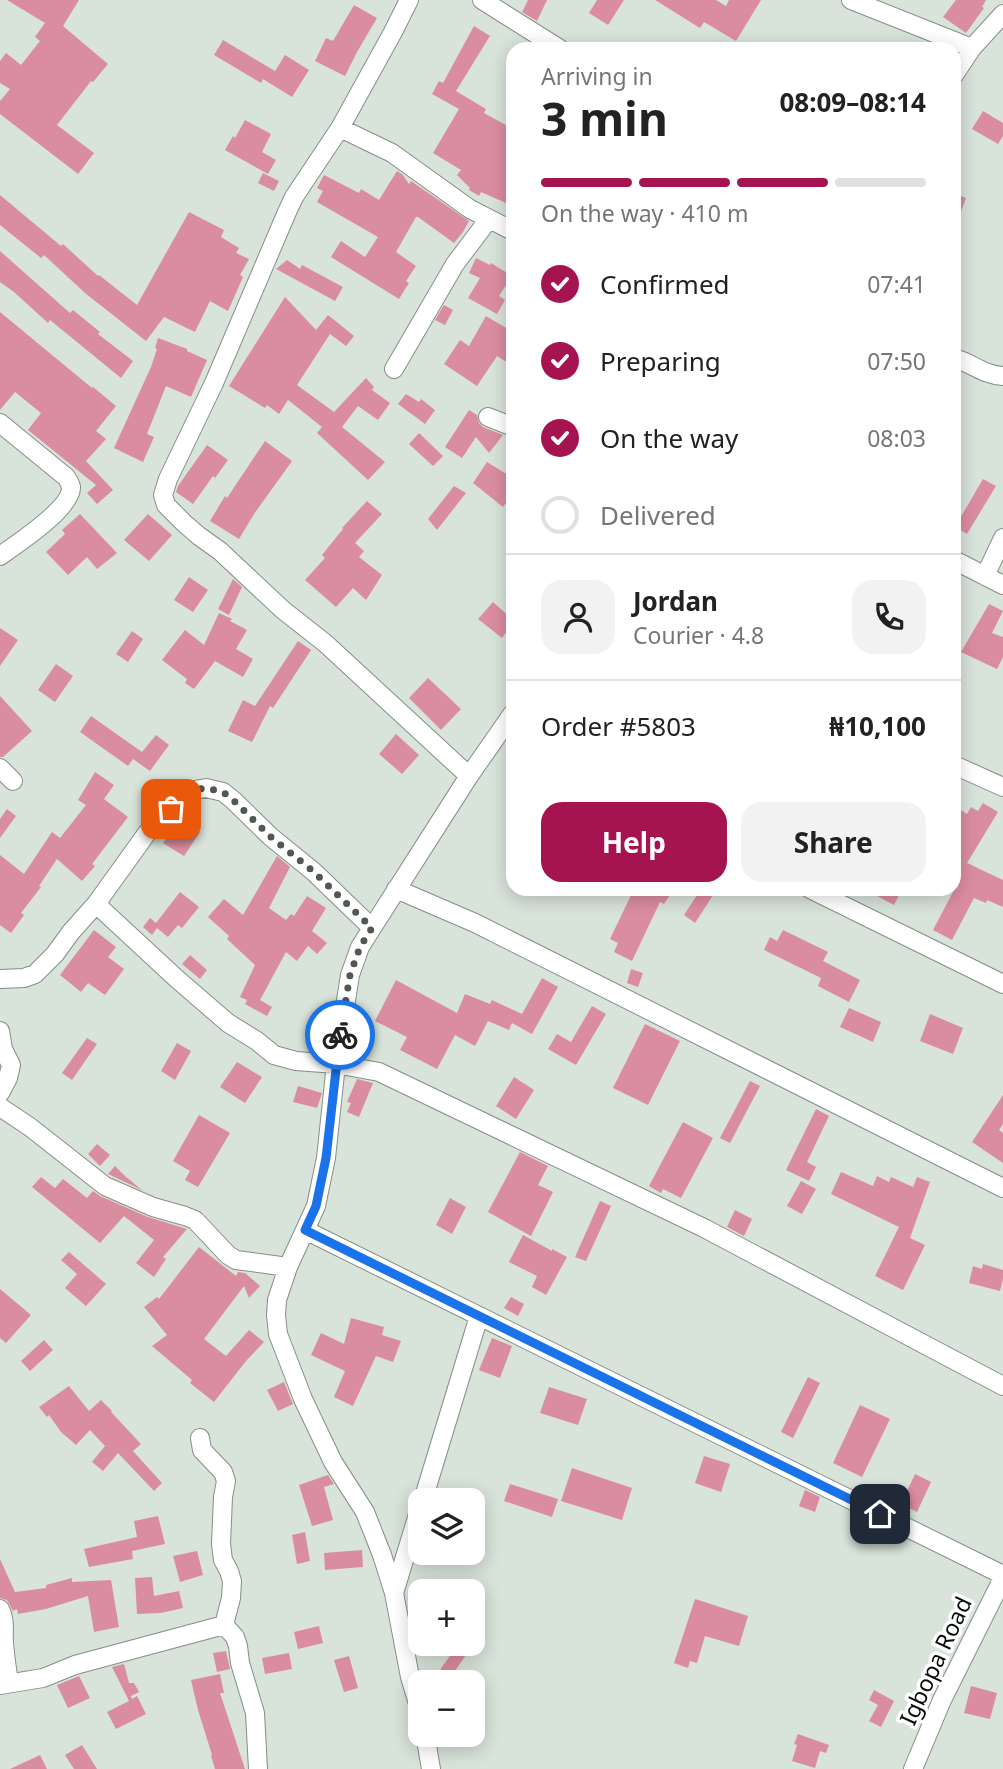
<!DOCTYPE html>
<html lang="en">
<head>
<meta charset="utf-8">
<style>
	:root { --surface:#fff; --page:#f2f2f2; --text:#222; --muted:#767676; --line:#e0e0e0; --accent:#a51350 }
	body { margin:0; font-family:"Noto Sans",sans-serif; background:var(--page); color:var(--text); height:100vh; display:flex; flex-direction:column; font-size:26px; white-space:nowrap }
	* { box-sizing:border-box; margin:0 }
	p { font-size:23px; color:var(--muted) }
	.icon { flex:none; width:38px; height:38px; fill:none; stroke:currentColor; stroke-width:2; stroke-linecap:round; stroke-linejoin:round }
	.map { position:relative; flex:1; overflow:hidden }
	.details { position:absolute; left:506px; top:42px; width:455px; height:854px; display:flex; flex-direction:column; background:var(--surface); border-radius:21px; box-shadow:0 4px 18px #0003 }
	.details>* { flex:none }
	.buttons { position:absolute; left:408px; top:1488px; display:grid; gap:14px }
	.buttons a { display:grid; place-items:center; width:77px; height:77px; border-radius:14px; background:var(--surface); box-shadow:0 4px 18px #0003; font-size:35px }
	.pin { position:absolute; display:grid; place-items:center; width:60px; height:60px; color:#fff; margin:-30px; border-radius:14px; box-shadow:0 4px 10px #0006 }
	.courier { position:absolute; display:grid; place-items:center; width:70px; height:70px; margin:-35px; border:5px solid #1a73e8; border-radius:50%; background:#fff; color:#222; box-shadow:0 2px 9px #0007 }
	.summary em { font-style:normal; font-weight:700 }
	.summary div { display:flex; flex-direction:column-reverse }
	.summary { display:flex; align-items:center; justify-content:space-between; height:119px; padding:0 35px }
	h1 { font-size:46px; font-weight:700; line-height:52px }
	.bar { display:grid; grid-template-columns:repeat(4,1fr); gap:10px 7px; align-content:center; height:84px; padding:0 35px }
	.bar i { height:9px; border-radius:5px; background:var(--line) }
	.bar .selected { background:var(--accent) }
	.bar p { grid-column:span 4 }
	.line { display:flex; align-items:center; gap:18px; padding:0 35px; border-top:2px solid var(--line) }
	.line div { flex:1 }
	.round { display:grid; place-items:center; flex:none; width:74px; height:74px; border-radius:21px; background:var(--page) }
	ol { padding:0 35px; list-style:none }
	li { display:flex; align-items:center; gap:21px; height:77px }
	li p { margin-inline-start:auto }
	li .icon { padding:7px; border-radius:50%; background:var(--accent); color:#fff; stroke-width:4 }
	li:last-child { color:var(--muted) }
	li i { width:38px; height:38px; border:4px solid var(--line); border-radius:50% }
	.cta { display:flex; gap:14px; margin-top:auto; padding:14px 35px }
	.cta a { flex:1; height:80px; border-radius:21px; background:var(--accent); color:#fff; font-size:28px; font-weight:700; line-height:80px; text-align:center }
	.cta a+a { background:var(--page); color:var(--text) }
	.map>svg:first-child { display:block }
</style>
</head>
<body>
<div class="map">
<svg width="1003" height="1769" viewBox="0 0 1003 1769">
	<rect width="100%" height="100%" fill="#d8e3da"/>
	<!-- building -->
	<path fill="#db8da0" d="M7,0H79L63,26L108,64L93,82L91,81L57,125L94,153L78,174L0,114V101L10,89L0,83V61L6,53L21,65L40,41L35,37L45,23Z
		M528,0H547L537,21L522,12Z
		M597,0H624L608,25L589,13Z
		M655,0H716L726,6L729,0H761L736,41L704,22L700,28Z
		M956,0H986L982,7L984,8L966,33L943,17Z
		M354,5L377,18L357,52L345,76L315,61L326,38L333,41Z
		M474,26L490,36L456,91L486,109L484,113L513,129V187L506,203L481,192L479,196L469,190L470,188L457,175L461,170L433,153L459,109L432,94L439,81L443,83Z
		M223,40L275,71L285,55L309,70L292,97L263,79L261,83L214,55Z
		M983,111L1003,123V136L998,144L972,129Z
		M245,120L271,134L262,152L276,160L268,174L225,150L233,136L235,138Z
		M397,171L402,174L409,184L411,181L469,221L463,232L454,243L418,217H416L396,252L416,266L406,281L409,283L399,299L331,257L341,241L365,257L378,237L317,202L323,191L317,188L324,175L359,193L361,189L379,200Z
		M263,173L279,181L274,191L258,183Z
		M954,193L966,198L955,228L954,227Z
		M0,195L61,246L63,244L98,276L99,275L137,305L189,212L224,230L221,237L239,248L236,253L249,259L240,275L243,277L228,311L210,301L195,332L164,317L146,341L85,293L44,255L41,258L0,225Z
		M0,251L70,313L73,310L100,332L98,334L133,361L121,378L50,320L48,323L14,292L0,282Z
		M476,258L490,265L491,263L512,276L499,296L505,300L497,314L468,298L480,278L469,273Z
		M287,260L300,269L302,265L343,287L335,301L276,269Z
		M285,297L316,330L328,315L354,336L346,346L330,334L297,385L334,412L366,378L374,387L372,390L390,403L378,420L358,406L342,427L385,462L368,480L317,433L322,427L288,400L279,414L267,405L265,408L229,386Z
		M444,305L453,310L445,325L435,320Z
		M0,312L92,388L93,387L116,406L96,431L106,439L86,461L113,490L97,504L87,493L96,485L28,430L41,413L15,392L0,410Z
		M486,316L513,332V366L497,356L477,386L444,364L460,340L469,346Z
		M158,338L187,349V351L207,360L191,397L166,386L147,434L154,437L143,462L114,448L151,367L157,349L155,348Z
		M406,394L419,402L421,399L435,410L425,424L398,404Z
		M469,410L477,415L479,423L483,427L503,435L489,453L476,437L462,458L445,447Z
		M419,433L443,456L433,466L409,444Z
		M265,441L292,461L254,514L239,539L210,521L225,496L227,498Z
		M207,445L228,460L215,478L213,476L193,504L176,492L178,486Z
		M487,462L513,478V494L503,507L473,483Z
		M983,479L996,486L967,534L955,527Z
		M454,486L466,493L437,530L428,519Z
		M367,501L382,514L355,543L364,551L359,557L382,575L366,600L353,588L336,607L305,580L325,558L322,555L343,529L342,528Z
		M80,514L117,553L97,569L87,557L68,575L46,552L65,534L62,530Z
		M148,514L172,535L149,561L124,540Z
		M189,577L208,590L193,612L174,600Z
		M233,579L242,587L229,615L218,609Z
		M493,602L513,620V623L502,638L478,619Z
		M989,604L1003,611L992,633L1003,637V657L997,669L961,652Z
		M219,613L232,619L230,621L247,630L236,649L253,659L243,677L215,661L194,689L185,683L187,679L162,660L185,630L204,645Z
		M0,628L18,640L0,666Z
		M132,631L143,639L128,662L116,654Z
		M298,641L311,650L273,708L270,706L252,742L228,731L243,700L255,706Z
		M56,664L73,676L55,702L38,690Z
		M428,678L461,709L441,730L409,698Z
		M0,696L32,731L3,757H0Z
		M91,716L142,752L156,735L169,745L150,771L133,759L128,766L80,732Z
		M396,734L419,755L402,774L379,754Z
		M95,772L114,785L104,799L128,817L92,864L95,866L82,881L57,859L39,886L41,887L21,913L24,915L11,933L0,925V855L24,874L52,832L60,838L86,805L78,800Z
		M983,803L998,812L967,863L1003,880V907L987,900L986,903L974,898L952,940L933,930L954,890V815L958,808L967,814L971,807L978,811Z
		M7,809L16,816L0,838V819Z
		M179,819L200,832L184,856L163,843Z
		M277,856L290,867L269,908L286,920L291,914L294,916L307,896L326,908L312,931L327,943L317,954L308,946L297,961L286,952L260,1000L272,1007L267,1016L245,1004L247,1000L240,997L255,965L227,939L229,936L208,917L224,899L243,915Z
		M634,889H674L664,904L660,902L632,961L614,952L618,943L610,939Z
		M701,889H717L695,923L684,915Z
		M864,889H902L894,905Z
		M180,892L199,907L182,928L178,925L168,937L157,928L152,935L143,927L150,918L156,923Z
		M94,930L116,947L108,957L124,969L105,995L88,983L81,992L60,975Z
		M783,930L828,952L823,961L860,980L849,1002L818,986L821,978L764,950L770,937L777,941Z
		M190,955L207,970L200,979L182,964Z
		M631,969L643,973L638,987L627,983Z
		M542,978L558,987L532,1034L512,1023L509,1030L488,1021L475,1046L455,1035L437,1069L400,1050L407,1037L375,1021L396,980L457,1013L465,994L490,1004L492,1000L522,1014Z
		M592,1006L606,1014L576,1065L548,1049L557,1034L571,1042Z
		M849,1008L881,1022L873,1042L840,1027Z
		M930,1014L963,1028L953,1054L920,1041Z
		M645,1024L680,1041L648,1105L613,1088Z
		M87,1038L97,1044L72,1080L62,1073Z
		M177,1043L191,1051L175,1080L161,1071Z
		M237,1062L262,1077L245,1103L220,1087Z
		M514,1077L534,1090L516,1119L496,1106Z
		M357,1079L373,1083L359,1117L347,1112L351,1103L347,1102Z
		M750,1081L760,1086L730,1143L720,1138Z
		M298,1086L322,1093L317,1108L293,1102Z
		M1003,1095V1124L999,1130L1003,1133V1163L972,1142Z
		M816,1109L829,1116L807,1162L816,1167L809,1181L786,1170Z
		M199,1115L230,1133L198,1187L185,1180L190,1171L173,1161Z
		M683,1122L713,1138L681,1198L663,1189L661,1193L649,1186Z
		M97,1144L110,1155L100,1166L88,1154Z
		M520,1152L548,1166L538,1185L553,1192L531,1236L488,1212Z
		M115,1166L125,1176L142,1190L108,1174Z
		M841,1172L873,1186L877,1176L889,1182L891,1177L913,1187L917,1177L930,1182L910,1238L925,1245L903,1290L875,1276L899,1227L831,1194Z
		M41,1177L55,1188L63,1179L87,1198L93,1191L100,1196L148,1217L187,1229L163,1257L166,1259L154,1277L136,1263L154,1240L124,1216L100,1243L32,1187Z
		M801,1181L816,1189L802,1214L787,1206Z
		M450,1198L466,1207L452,1234L436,1225Z
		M600,1201L611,1206L586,1261L575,1257Z
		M735,1210L752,1219L744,1236L727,1227Z
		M523,1235L552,1251V1249L567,1257L546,1295L532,1287L537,1276L509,1262Z
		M199,1247L236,1276L238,1272L245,1273L260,1286L249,1298L244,1286L204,1339L226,1356L249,1330L264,1342L246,1361L214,1402L190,1383L192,1380L152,1346L167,1335L144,1307L157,1297L159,1299Z
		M69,1252L106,1284L86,1306L65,1288L77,1274L61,1260Z
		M983,1264L1003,1270V1279L1000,1291L969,1283L973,1266L982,1269Z
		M0,1289L31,1315L6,1343L0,1338Z
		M511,1297L524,1304L518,1316L504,1308Z
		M351,1318L384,1327L382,1335L401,1341L393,1362L376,1356L353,1406L334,1397L345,1371L311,1355L321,1333L344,1344Z
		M492,1338L512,1346L500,1378L479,1370Z
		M44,1340L53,1350L30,1371L21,1361Z
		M808,1377L820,1383L793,1438L781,1432Z
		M284,1382L293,1404L278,1411L267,1390Z
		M69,1386L89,1411L101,1400L112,1411L111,1412L141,1444L133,1451L162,1483L154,1491L118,1453L103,1471L92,1462L105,1446L90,1430L76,1445L61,1432L49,1415L47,1417L39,1407Z
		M549,1387L587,1399L578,1425L540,1413Z
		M860,1405L890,1419L862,1477L833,1463Z
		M704,1456L730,1464L721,1492L695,1483Z
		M572,1468L632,1488L622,1520L561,1501Z
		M915,1474L931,1482L917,1512L901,1504Z
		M328,1475L334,1484L324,1487L333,1520L312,1526L299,1485Z
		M510,1484L558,1499L552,1517L504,1501Z
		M805,1490L820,1497L815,1512L799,1506Z
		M158,1516L165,1544L132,1551L133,1559L89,1567L84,1549L137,1537L134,1521Z
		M305,1532L310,1561L297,1564L292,1535Z
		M362,1550L363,1567L325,1570L324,1553Z
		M197,1551L203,1575L180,1582L173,1556Z
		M0,1559L15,1592L46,1588V1585L72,1578V1582L111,1580L119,1627L94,1632L88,1596L46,1609L18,1614L17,1609L13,1611L7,1600L0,1598Z
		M152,1577L154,1596L179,1591L183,1608L161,1613L137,1614L135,1578Z
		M695,1599L748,1616L739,1646L705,1636L697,1663L690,1661L688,1668L674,1663Z
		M319,1626L323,1643L298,1649L294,1632Z
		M456,1648L466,1655L455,1671L461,1673L459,1682H438L441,1668Z
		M226,1651L230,1669L217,1672L213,1653Z
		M289,1653L292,1669L265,1674L262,1658Z
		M349,1656L358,1688L344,1692L334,1660Z
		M124,1664L129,1683H134L139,1692L131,1696L132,1699L137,1696L146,1714L116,1729L107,1712L129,1701L112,1667Z
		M220,1674L224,1693H220L245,1769H215L211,1756L212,1755L198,1710L191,1680Z
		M79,1676L90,1698L68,1708L57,1685Z
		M971,1686L997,1693L990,1719L964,1713Z
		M874,1690L894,1701L881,1727L869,1721L878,1705L869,1700Z
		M798,1734L829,1745L826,1753L820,1751L815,1768L792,1761L797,1745L794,1744Z
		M82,1745L97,1769H74L65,1755Z
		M40,1755L47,1769H10Z"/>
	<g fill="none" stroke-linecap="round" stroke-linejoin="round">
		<!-- minor casing -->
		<g stroke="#848f87" stroke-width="20">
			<path id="minor" d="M409,0L393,32L340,128L294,197L287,212L214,383L168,479L163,495L166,505L185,524L199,536L220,551L283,610L325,643L469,776
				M482,0L560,49
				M851,0L972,48
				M954,75L972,48L1003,14
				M340,128L392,153L470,209L513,231
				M954,358C972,363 983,375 1003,376
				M394,369L455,264L489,219
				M488,417L513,427
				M0,423L66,477C68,480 70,483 71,487C72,508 17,544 0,556
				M954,560L1003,585
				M985,576L1003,538
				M954,765L1003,787
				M0,768L13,781
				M396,889L475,923L1003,1188
				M810,889L1003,984
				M96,904L177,979L228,1023L257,1041L274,1055L296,1061L336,1064L379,1072L704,1228L1003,1386
				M0,979L24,978L35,974L55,954L71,932L96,904L147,833L189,791L206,788L223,792L233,800L271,837L314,872L372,928
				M0,1031L3,1049L11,1065L8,1078L0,1093
				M0,1107L30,1127L105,1186L153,1207L185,1216L195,1220L228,1255L236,1260L288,1267
				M305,1230L1003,1575
				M200,1438L202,1450L223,1472L226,1481L223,1497L221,1544L223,1560L229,1571L232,1581L231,1598L224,1625L235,1637L238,1646L240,1663L255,1713L258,1769
				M423,1500L479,1316
				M394,1593L420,1508
				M0,1609C6,1621 3,1630 4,1643C5,1656 7,1669 9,1683
				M0,1685L43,1678L75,1665L224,1625
				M420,1710L410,1677L394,1593L382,1555L365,1512L333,1462L303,1399L278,1334L276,1315L277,1300L288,1267L316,1206L326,1158L336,1064L350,975L360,947L372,928L469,776L513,713
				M425,1734L431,1769
				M913,1769L942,1700L999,1586L1003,1575"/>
		</g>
		<!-- minor -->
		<use href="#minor" stroke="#fff" stroke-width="18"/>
	</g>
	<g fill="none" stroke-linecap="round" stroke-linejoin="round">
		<!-- done -->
		<path stroke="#515853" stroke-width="7" stroke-dasharray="0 12.6" d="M171,809L189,791L206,788L223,792L233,800L271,837L314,872L372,928L360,947L350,975L340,1035"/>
		<!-- route -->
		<path stroke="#1a73e8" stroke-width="9" d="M340,1035L326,1158L316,1206L305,1230L880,1514"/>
	</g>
	<g text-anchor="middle" stroke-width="7" stroke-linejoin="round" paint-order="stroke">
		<!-- street labels -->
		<g font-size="23" fill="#090d0a" stroke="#fff">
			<text transform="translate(936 1661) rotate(-65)" y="8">Igbopa Road</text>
		</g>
	</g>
</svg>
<div class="buttons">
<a><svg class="icon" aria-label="layers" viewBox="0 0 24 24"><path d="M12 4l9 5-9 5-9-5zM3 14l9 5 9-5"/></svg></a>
<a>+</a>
<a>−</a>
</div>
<div class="pin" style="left:171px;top:809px;background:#ea580c"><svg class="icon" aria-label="bag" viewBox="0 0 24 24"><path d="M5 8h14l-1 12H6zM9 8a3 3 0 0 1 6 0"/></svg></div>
<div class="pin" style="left:880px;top:1514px;background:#1f2937"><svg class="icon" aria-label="home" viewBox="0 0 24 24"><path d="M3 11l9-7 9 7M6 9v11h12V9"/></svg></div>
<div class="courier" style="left:340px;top:1035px"><svg class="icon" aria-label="bike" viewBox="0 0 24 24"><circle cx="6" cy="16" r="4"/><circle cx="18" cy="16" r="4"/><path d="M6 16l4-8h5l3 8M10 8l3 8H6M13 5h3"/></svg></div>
<section class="details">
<div class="summary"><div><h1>3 min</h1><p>Arriving in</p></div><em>08:09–08:14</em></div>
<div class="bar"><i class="selected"></i><i class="selected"></i><i class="selected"></i><i></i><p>On the way · 410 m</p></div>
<ol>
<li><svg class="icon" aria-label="check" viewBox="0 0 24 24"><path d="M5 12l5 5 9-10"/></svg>Confirmed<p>07:41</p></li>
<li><svg class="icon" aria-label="check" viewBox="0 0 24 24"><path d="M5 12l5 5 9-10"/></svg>Preparing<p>07:50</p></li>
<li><svg class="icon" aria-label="check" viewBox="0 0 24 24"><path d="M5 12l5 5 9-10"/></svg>On the way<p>08:03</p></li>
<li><i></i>Delivered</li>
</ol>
<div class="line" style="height:126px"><a class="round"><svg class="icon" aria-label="person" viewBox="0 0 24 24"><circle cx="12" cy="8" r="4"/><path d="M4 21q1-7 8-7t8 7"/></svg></a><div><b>Jordan</b><p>Courier · 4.8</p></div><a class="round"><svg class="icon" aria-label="phone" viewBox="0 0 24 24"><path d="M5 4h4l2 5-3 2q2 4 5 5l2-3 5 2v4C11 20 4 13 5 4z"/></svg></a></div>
<div class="line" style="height:91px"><div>Order #5803</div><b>₦10,100</b></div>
<div class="cta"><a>Help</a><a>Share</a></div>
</section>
</div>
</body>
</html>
